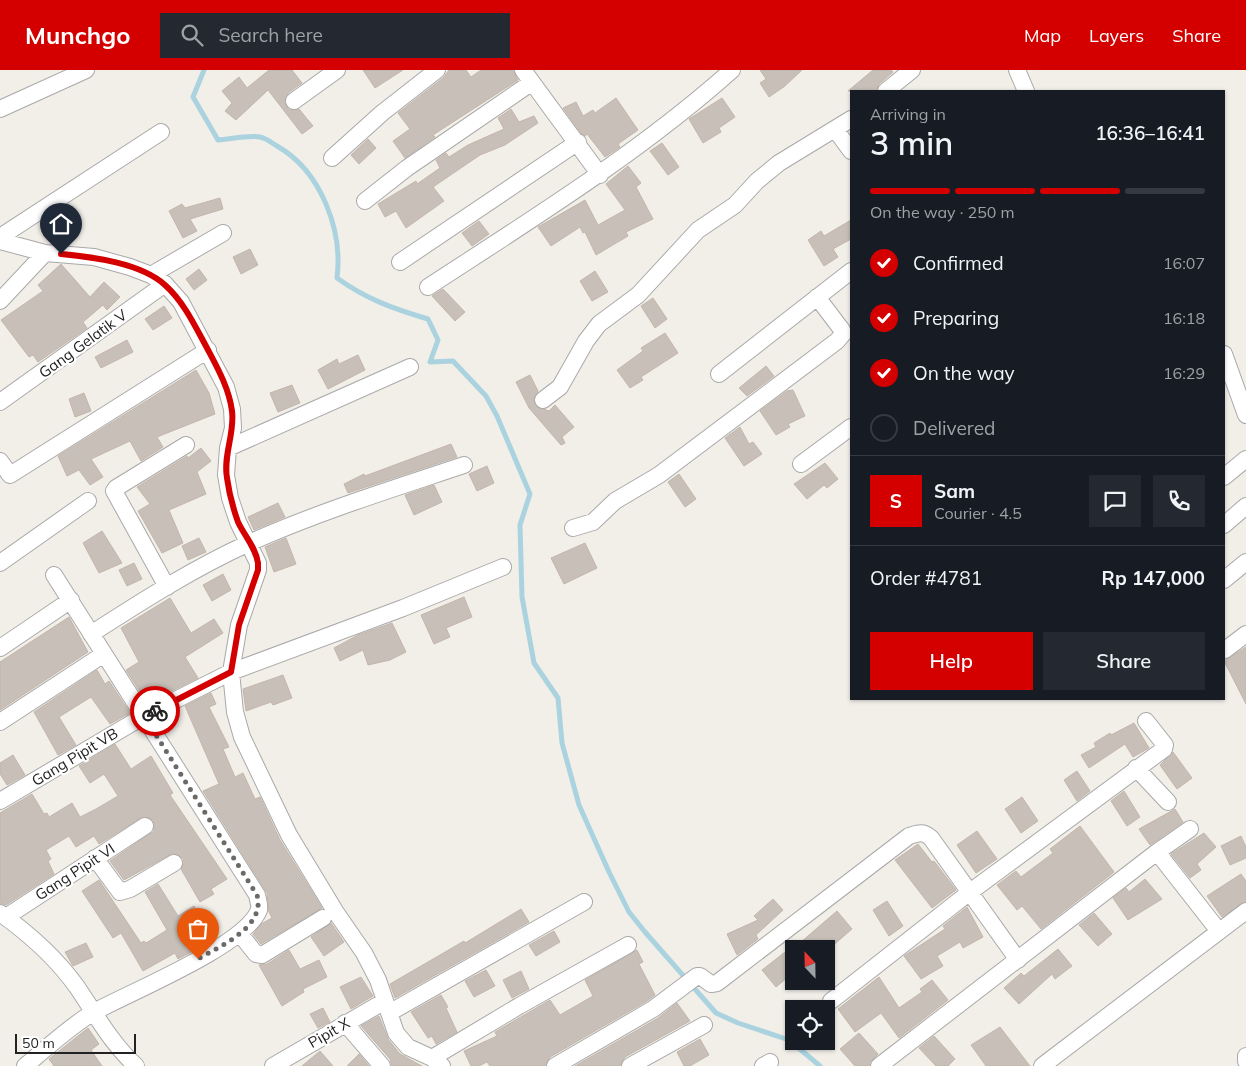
<!DOCTYPE html>
<html lang="en">
<head>
<meta charset="utf-8">
<style>
	:root { --surface:#171b24; --page:#242831; --text:#f1f3f6; --muted:#9ea1a6; --line:#363941; --accent:#d40000 }
	body { margin:0; font-family:Mulish,sans-serif; background:var(--page); color:var(--text); height:100vh; display:flex; flex-direction:column; font-size:19px; white-space:nowrap }
	* { box-sizing:border-box; margin:0 }
	p { font-size:16px; color:var(--muted) }
	.icon { flex:none; width:28px; height:28px; fill:none; stroke:currentColor; stroke-width:2; stroke-linecap:round; stroke-linejoin:round }
	.map { position:relative; flex:1; overflow:hidden }
	.panel { position:absolute; left:850px; top:20px; width:375px; height:610px; display:flex; flex-direction:column; background:var(--surface); border-radius:0px; box-shadow:0 1px 4px #0004 }
	.panel>* { flex:none }
	.needle { width:32px; rotate:338deg }
	.buttons { position:absolute; left:785px; top:870px; display:grid; gap:10px }
	.buttons a { display:grid; place-items:center; width:50px; height:50px; border-radius:0px; background:var(--surface); box-shadow:0 1px 4px #0004; font-size:25px }
	.scale { position:absolute; left:15px; bottom:12px; width:121px; box-sizing:border-box; padding-left:5px; border:2px solid #222; border-top:0; font-size:14px; line-height:18px; white-space:nowrap; color:#222; -webkit-text-stroke:4px #fff; paint-order:stroke }
	.pin { position:absolute; display:grid; place-items:center; width:42px; height:42px; color:#fff; margin:-51px -21px; border-radius:50% 50% 50% 0; rotate:-45deg; box-shadow:0 0 5px #0007 }
	.pin .icon { rotate:45deg }
	.courier { position:absolute; display:grid; place-items:center; width:50px; height:50px; margin:-25px; border:4px solid #d40000; border-radius:50%; background:#fff; color:#222; box-shadow:0 1px 6px #0007 }
	.head em { font-style:normal; font-weight:600 }
	.head div { display:flex; flex-direction:column-reverse }
	.head { display:flex; align-items:center; justify-content:space-between; height:85px; padding:0 20px }
	h1 { font-size:32px; font-weight:600; line-height:38px }
	.bar { display:grid; grid-template-columns:repeat(4,1fr); gap:8px 5px; align-content:center; height:60px; padding:0 20px }
	.bar i { height:6px; border-radius:4px; background:var(--line) }
	.bar .active { background:var(--accent) }
	.bar p { grid-column:span 4 }
	.line { display:flex; align-items:center; gap:12px; padding:0 20px; border-top:1px solid var(--line) }
	.line div { flex:1 }
	.round { display:grid; place-items:center; flex:none; width:52px; height:52px; border-radius:0px; background:var(--page) }
	ol { padding:0 20px; list-style:none }
	li { display:flex; align-items:center; gap:15px; height:55px }
	li p { margin-inline-start:auto }
	li .icon { padding:5px; border-radius:50%; background:var(--accent); color:#fff; stroke-width:4 }
	li:last-child { color:var(--muted) }
	li i { width:28px; height:28px; border:2px solid var(--line); border-radius:50% }
	.action { display:flex; gap:10px; margin-top:auto; padding:10px 20px }
	.action a { flex:1; height:58px; border-radius:0px; background:var(--accent); color:#fff; font-size:20px; font-weight:600; line-height:58px; text-align:center }
	.action a+a { background:var(--page); color:var(--text) }
	header { display:flex; align-items:center; gap:30px; box-sizing:border-box; height:70px; padding:0 25px; background:var(--accent); color:#fff }
	header strong { font-size:24px }
	nav { display:flex; gap:28px; margin-inline-start:auto; font-size:18px }
	.search { width:350px; height:45px; background:var(--page); display:flex; align-items:center; gap:12px; box-sizing:border-box; padding:0 18px; border-radius:0px; color:var(--muted); font-size:19px }
	.map>svg:first-child { display:block }
</style>
</head>
<body>
<header>
<strong>Munchgo</strong>
<div class="search"><svg class="icon" aria-label="search" viewBox="0 0 24 24"><circle cx="10" cy="10" r="6"/><path d="M15 15l6 6"/></svg>Search here</div>
<nav><a>Map</a><a>Layers</a><a>Share</a></nav>
</header>
<div class="map">
<svg width="1246" height="996" viewBox="0 0 1246 996">
	<rect width="100%" height="100%" fill="#f2efe9"/>
	<g fill="none" stroke-linecap="round" stroke-linejoin="round">
		<!-- stream -->
		<path stroke="#aad3df" stroke-width="5" d="M204,0L193,27L218,70C231,69 248,65 260,67C266,68 272,73 277,76C321,101 343,160 337,208C366,229 394,239 428,249L438,270L430,292L453,291L486,326L497,346L530,424L520,455L522,527L534,593L558,628L562,673L579,735L609,802L629,842L645,862L716,943L738,953L789,970L820,996"/>
	</g>
	<!-- building -->
	<path fill="#c7bfb8" stroke="#c4b6ab" d="M269,0H292L302,13L288,23L284,32L289,40L299,39L313,56L302,64L268,20L236,50L225,41L232,33L222,21L239,7L247,18Z
		M363,0H403L375,18Z
		M449,0H466L471,7L481,0H513L518,10L433,65L435,67L405,88L393,71L410,59L398,43L443,8Z
		M760,0H802L785,16L769,27L760,13L766,9Z
		M873,0H891L893,2L879,14L876,21H848Z
		M616,28L638,60L618,74L620,77L605,87L587,64L585,66L581,63L563,38L576,32L583,46L593,40L595,43Z
		M722,28L735,47L719,58L721,62L703,73L689,49Z
		M511,39L519,52L534,46L538,53L505,75L480,85L433,117L444,131L406,158L396,141L385,147L378,134L416,111L417,114L440,98L436,90L446,83L449,87L468,75L504,59L498,48Z
		M368,69L376,78L359,94L351,85Z
		M662,73L679,97L668,105L650,81Z
		M628,96L641,113L636,117L653,149L626,162L628,166L596,185L585,162L583,163L580,157L551,176L538,157L585,130L598,155L625,140L606,114Z
		M220,128L223,139L190,149L197,161L183,168L169,141L182,134L185,138Z
		M851,150V169L833,179L838,187L824,196L808,170L821,161L824,166Z
		M479,151L489,164L472,176L462,163Z
		M250,179L258,195L241,204L233,187Z
		M61,194L90,227L104,212L120,227L107,240L103,235L83,252L87,258L38,292L33,285L29,287L1,250L43,221L38,215Z
		M199,199L207,210L194,220L186,209Z
		M595,201L608,222L592,231L580,211Z
		M443,219L465,242L455,251L432,226Z
		M653,228L667,249L655,258L641,236Z
		M164,236L172,248L153,260L145,249Z
		M665,263L678,283L641,307L643,310L630,318L617,300L643,281L641,278Z
		M127,270L133,282L101,298L95,287Z
		M358,285L365,300L328,319L318,300L337,289L339,294Z
		M766,296L774,306L747,326L739,318Z
		M196,300L209,323L215,344L157,367L163,377L141,391L130,371L91,389L103,407L90,415L79,400L67,406L58,386Z
		M530,305L538,321L534,327L535,336L549,341L555,335L574,357L562,367L565,373L561,375L529,338L516,312Z
		M292,315L300,333L278,342L270,323Z
		M793,320L805,346L788,354L790,357L776,365L760,341L787,321Z
		M84,323L91,341L75,347L69,329Z
		M740,357L749,374L753,372L762,384L744,396L725,368Z
		M451,374L457,387L348,423L344,414L364,404L365,406Z
		M201,378L211,391L197,402L206,424L169,440L183,473L162,483L138,441L150,434L137,417L187,386L188,388Z
		M825,393L838,409L827,418L824,415L807,429L794,414Z
		M487,396L494,413L477,421L469,404Z
		M679,404L696,429L685,437L668,412Z
		M434,415L442,432L414,445L405,425Z
		M278,433L285,447L254,460L248,447Z
		M102,461L122,493L99,503L83,473Z
		M199,468L206,482L188,490L182,476Z
		M286,468L296,494L274,502L265,477Z
		M585,473L597,498L564,514L551,488Z
		M134,493L142,509L127,516L119,500Z
		M223,504L231,520L212,531L203,515Z
		M464,527L472,547L446,558L450,567L434,574L421,545Z
		M170,528L191,563L214,549L223,563L185,587L198,608L147,633L126,600L139,592L121,558Z
		M69,547L88,582L0,640V592Z
		M392,553L406,582L390,590L368,595L363,580L340,591L334,578L358,565Z
		M1246,577V634L1224,591Z
		M97,600L105,614L109,611L130,643L110,654L91,627L59,647L76,675L58,685L34,642Z
		M283,605L292,628L273,635L271,632L246,641L243,619Z
		M211,623L216,634L209,637L229,677L223,679L235,707L243,703L255,729L260,727L280,770L322,838L261,874L253,864L261,854L272,848L269,842L267,823L203,721L219,714L185,636Z
		M1134,653L1149,678L1133,687L1125,674L1089,698L1081,685L1096,677L1094,673L1110,663L1111,665Z
		M115,674L131,699L151,686L173,723L170,725L227,809L211,819L214,824L200,832L181,799L184,793L183,788L173,783L124,810L110,791L154,761L153,750L144,746L99,774L94,766L76,777L69,766L46,780L51,789L48,791L54,804L6,835L0,833V743L32,724L44,744L47,743L49,747L72,733L80,747L96,739L118,726L104,704L90,713L79,696Z
		M1173,682L1192,708L1177,719L1160,695Z
		M13,685L25,705L7,715L0,704V693Z
		M1077,701L1090,721L1077,731L1064,710Z
		M1124,721L1140,747L1127,756L1111,731Z
		M1022,727L1038,751L1021,763L1005,739Z
		M1175,739L1183,752L1150,775L1139,759Z
		M1080,756L1114,802L1041,859L1022,836L1017,840L997,815L1016,801L1021,807L1053,783L1050,779Z
		M977,761L997,789L976,803L957,775Z
		M1204,763L1216,777L1197,794L1201,800L1190,808L1171,784Z
		M1241,766L1246,777V788L1230,795L1221,776Z
		M918,774L932,792L934,791L956,820L932,838L895,790Z
		M1241,804L1246,811V831L1222,847L1207,826Z
		M1145,809L1162,829L1128,850L1113,828L1126,818L1129,822Z
		M99,810L141,873L144,871L146,873L167,860L145,822L158,814L178,846L194,836L210,864L192,875L195,880L180,888L178,889L175,883L143,901L121,863L113,868L82,821Z
		M773,829L783,840L756,865L758,869L737,885L727,864L758,850L754,846Z
		M887,831L903,856L889,866L873,840Z
		M967,837L983,867L963,878L960,872L937,886L943,896L921,909L904,886L945,859L943,856Z
		M521,839L529,852L395,928L390,914L464,871L465,873Z
		M837,841L852,859L829,879H794V902L776,917L762,900L794,875V878Z
		M1094,843L1112,864L1098,876L1079,855Z
		M331,853L344,872L324,886L311,867Z
		M554,861L560,872L536,886L529,875Z
		M86,873L93,887L73,896L65,882Z
		M1058,879L1072,896L1055,909L1052,904L1019,934L1004,918L1021,903L1024,906Z
		M289,880L300,899L319,890L327,907L303,919L304,922L282,936L259,895L267,894Z
		M637,880L643,892L639,894L655,925L647,931L550,987L545,996H490L487,992L479,996H471L464,981L497,966L495,962L550,930L560,945L593,926L585,910Z
		M486,900L495,916L474,927L465,911Z
		M521,901L529,919L512,928L503,910Z
		M361,907L373,926L351,939L340,917Z
		M879,907L899,938L922,922L920,919L932,910L948,930L899,968L881,943L855,962L838,939Z
		M441,925L448,937L446,938L457,962L436,974L432,966L428,968L411,942Z
		M677,933L690,951L625,987L620,996H575L658,948Z
		M323,938L330,952L318,958L310,944Z
		M379,946L388,969L400,984L422,996H392L390,989L361,956Z
		M1000,957L1030,996H986L971,975Z
		M88,958L99,974L91,980L102,996H54L49,989Z
		M859,963L878,984L870,992L869,996H855L840,979Z
		M934,966L955,989L948,996H936L919,978Z
		M700,969L709,985L690,996H684L677,982Z
		M320,981L333,996H302Z
		M359,984L369,996H347Z"/>
	<g fill="none" stroke-linecap="round" stroke-linejoin="round">
		<!-- street casing -->
		<g stroke="#a9a9a9" stroke-width="18">
			<path id="street" d="M523,0L600,105
				M1017,0L1026,21
				M886,21L912,0
				M294,31L337,0
				M0,39L86,0
				M835,59L851,81
				M332,88L382,43L437,0
				M365,131L407,98L531,13
				M0,167L161,62
				M0,171L45,183L94,187L130,197L151,205L165,214L181,232L226,317L232,339L233,358L228,378L226,405L230,428L238,452L258,493V500L239,555L231,602L235,642L242,667L289,765L335,841L364,883L378,910L396,963L408,977L432,988L442,996
				M400,192L578,72
				M151,205L223,163
				M428,217C532,149 639,83 732,0
				M0,231L45,183
				M1224,284L1246,345
				M719,304L851,201
				M543,330L560,317L586,271L599,254L638,225L698,160L735,135L757,111L779,93L851,49
				M0,332L165,214
				M228,378L410,297
				M0,391L10,405L208,280
				M801,394L851,357
				M1224,407L1246,389
				M1224,455L1246,436
				M573,458L593,452L615,431L659,405L837,271L843,264L842,260L817,227
				M0,493L88,431
				M1224,510L1246,492
				M167,517L114,421L116,418L186,375
				M91,564C142,531 194,498 249,473C318,442 392,419 464,395
				M0,578L71,530
				M1225,580L1246,564
				M0,652L104,584
				M1136,698L1168,732
				M0,731L144,646L231,602L403,538L503,497
				M1157,782L1218,860
				M95,788L120,822L130,819L174,793
				M0,843C28,863 57,889 77,917C96,945 111,973 136,996
				M6,847L145,756
				M240,864L256,884L262,885L323,848
				M831,931L970,822L1164,679L1165,675L1146,651
				M389,943L584,832
				M345,953L382,996
				M1246,986V991
				M432,988L519,936L628,875
				M25,996C47,978 70,956 94,942C130,922 245,876 259,840C260,835 258,830 257,825L54,505
				M273,996L385,931
				M555,996L653,939L697,906H700L711,914L717,913L909,766C919,763 923,761 931,768L1018,890
				M630,996L704,955
				M763,996L770,992
				M879,996L1157,782L1190,759
				M1042,996L1246,841"/>
		</g>
		<!-- street -->
		<use href="#street" stroke="#fff" stroke-width="16"/>
	</g>
	<g fill="none" stroke-linecap="round" stroke-linejoin="round">
		<!-- done -->
		<path stroke="#6b6a68" stroke-width="5" stroke-dasharray="0 9" d="M155,641L144,646L257,825C266,857 220,876 198,889"/>
		<!-- route -->
		<path stroke="#d40000" stroke-width="6" d="M61,184C93,187 141,193 165,215C184,232 195,256 207,278C217,297 229,318 232,341C235,363 223,385 227,408C229,423 233,438 238,452C244,465 256,478 258,493V500L239,555L231,602L155,641"/>
	</g>
	<g text-anchor="middle" stroke-width="4.5" stroke-linejoin="round" paint-order="stroke">
		<!-- street labels -->
		<g font-size="15" fill="#222" stroke="#fff">
			<text transform="translate(83 274) rotate(-36)" y="5">Gang Gelatik V</text>
			<text transform="translate(75 687) rotate(-31)" y="5">Gang Pipit VB</text>
			<text transform="translate(75 802) rotate(-33)" y="5">Gang Pipit VI</text>
			<text transform="translate(329 963) rotate(-30)" y="5">Pipit X</text>
		</g>
	</g>
</svg>
<div class="buttons">
<a><svg class="needle" viewBox="-14 -14 28 28"><path d="M0-13l5 13h-10z" fill="#e53935"/><path d="M0 13l5-13h-10z" fill="#9ea1a6"/></svg></a>
<a><svg class="icon" aria-label="locate" viewBox="0 0 24 24"><circle cx="12" cy="12" r="6"/><path d="M12 2v4M12 18v4M2 12h4M18 12h4"/></svg></a>
</div>
<div class="scale">50 m</div>
<div class="pin" style="left:198px;top:889px;background:#ea580c"><svg class="icon" aria-label="bag" viewBox="0 0 24 24"><path d="M5 8h14l-1 12H6zM9 8a3 3 0 0 1 6 0"/></svg></div>
<div class="pin" style="left:61px;top:184px;background:#1f2937"><svg class="icon" aria-label="home" viewBox="0 0 24 24"><path d="M3 11l9-7 9 7M6 9v11h12V9"/></svg></div>
<div class="courier" style="left:155px;top:641px"><svg class="icon" aria-label="bike" viewBox="0 0 24 24"><circle cx="6" cy="16" r="4"/><circle cx="18" cy="16" r="4"/><path d="M6 16l4-8h5l3 8M10 8l3 8H6M13 5h3"/></svg></div>
<section class="panel">
<div class="head"><div><h1>3 min</h1><p>Arriving in</p></div><em>16:36–16:41</em></div>
<div class="bar"><i class="active"></i><i class="active"></i><i class="active"></i><i></i><p>On the way · 250 m</p></div>
<ol>
<li><svg class="icon" aria-label="check" viewBox="0 0 24 24"><path d="M5 12l5 5 9-10"/></svg>Confirmed<p>16:07</p></li>
<li><svg class="icon" aria-label="check" viewBox="0 0 24 24"><path d="M5 12l5 5 9-10"/></svg>Preparing<p>16:18</p></li>
<li><svg class="icon" aria-label="check" viewBox="0 0 24 24"><path d="M5 12l5 5 9-10"/></svg>On the way<p>16:29</p></li>
<li><i></i>Delivered</li>
</ol>
<div class="line" style="height:90px"><b class="round" style="background:var(--accent);color:#fff">S</b><div><b>Sam</b><p>Courier · 4.5</p></div><a class="round"><svg class="icon" aria-label="chat" viewBox="0 0 24 24"><path d="M4 5h16v11H9l-5 4z"/></svg></a><a class="round"><svg class="icon" aria-label="phone" viewBox="0 0 24 24"><path d="M5 4h4l2 5-3 2q2 4 5 5l2-3 5 2v4C11 20 4 13 5 4z"/></svg></a></div>
<div class="line" style="height:65px"><div>Order #4781</div><b>Rp 147,000</b></div>
<div class="action"><a>Help</a><a>Share</a></div>
</section>
</div>
</body>
</html>
